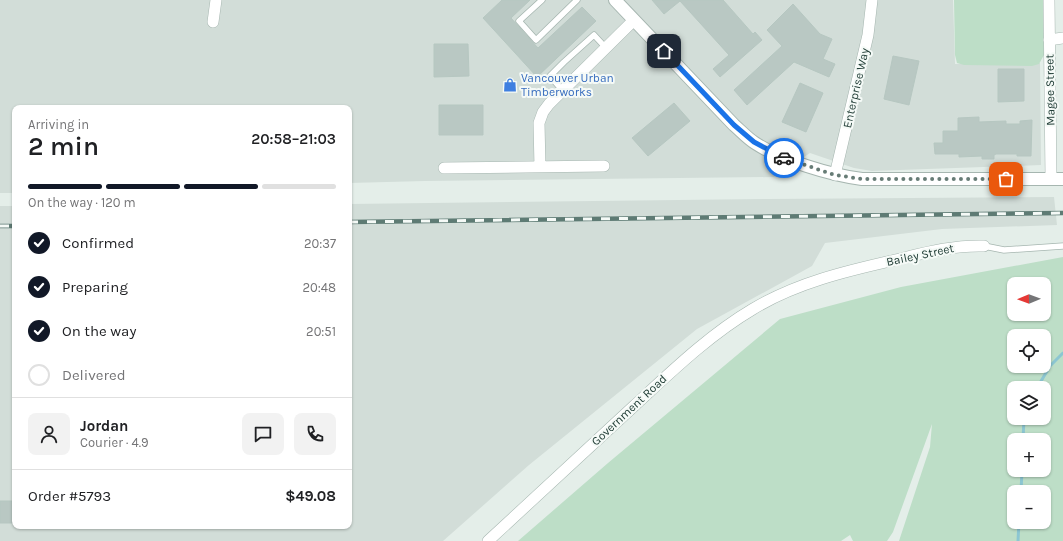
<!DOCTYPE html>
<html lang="en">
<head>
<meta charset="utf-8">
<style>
	:root { --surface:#fff; --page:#f2f2f2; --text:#202124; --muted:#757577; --line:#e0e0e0; --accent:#111827 }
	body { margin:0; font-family:Karla,sans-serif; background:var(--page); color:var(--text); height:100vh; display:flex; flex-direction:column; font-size:15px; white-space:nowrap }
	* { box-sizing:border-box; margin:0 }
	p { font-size:13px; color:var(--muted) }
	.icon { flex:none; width:22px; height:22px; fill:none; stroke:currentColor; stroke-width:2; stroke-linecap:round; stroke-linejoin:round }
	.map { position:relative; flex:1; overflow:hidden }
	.details { position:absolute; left:12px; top:105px; width:340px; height:424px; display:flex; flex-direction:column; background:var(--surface); border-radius:8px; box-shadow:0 1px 3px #0004 }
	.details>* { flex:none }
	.needle { width:26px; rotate:269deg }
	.tools { position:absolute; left:1007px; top:277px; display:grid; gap:8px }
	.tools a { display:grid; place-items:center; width:44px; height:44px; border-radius:8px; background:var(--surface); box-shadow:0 1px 3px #0004; font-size:20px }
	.pin { position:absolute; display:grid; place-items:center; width:34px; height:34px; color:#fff; margin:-17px; border-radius:8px; box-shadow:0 2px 6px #0006 }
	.courier { position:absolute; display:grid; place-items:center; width:40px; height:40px; margin:-20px; border:3px solid #1a73e8; border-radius:50%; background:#fff; color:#222; box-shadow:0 1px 5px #0007 }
	.head em { font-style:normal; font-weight:600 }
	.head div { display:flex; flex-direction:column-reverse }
	.head { display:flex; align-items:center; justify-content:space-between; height:68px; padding:0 16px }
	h1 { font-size:26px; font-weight:600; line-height:30px }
	.bar { display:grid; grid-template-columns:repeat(4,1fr); gap:6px 4px; align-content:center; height:48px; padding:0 16px }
	.bar i { height:5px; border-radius:3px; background:var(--line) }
	.bar .active { background:var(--accent) }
	.bar p { grid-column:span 4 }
	.line { display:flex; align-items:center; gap:10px; padding:0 16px; border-top:1px solid var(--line) }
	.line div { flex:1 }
	.round { display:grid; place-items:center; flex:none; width:42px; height:42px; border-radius:8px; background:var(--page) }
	ol { padding:0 16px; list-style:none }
	li { display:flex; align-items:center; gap:12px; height:44px }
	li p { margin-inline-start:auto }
	li .icon { padding:4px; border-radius:50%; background:var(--accent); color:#fff; stroke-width:4 }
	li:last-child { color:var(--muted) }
	li i { width:22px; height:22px; border:2px solid var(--line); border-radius:50% }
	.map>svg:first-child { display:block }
</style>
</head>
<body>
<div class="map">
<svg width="1063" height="541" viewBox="0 0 1063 541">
	<rect width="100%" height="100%" fill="#e4eee9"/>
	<!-- built -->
	<path fill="#d2ddd8" d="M0,0H953L955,64L1040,63L1041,165L872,171L854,168L810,153L774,177L425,181L349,183V108H15V193H0Z
		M1054,197L1057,225L942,229L825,243L812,266L697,329L529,465L443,541H0V206H15V526H349V204L768,199Z"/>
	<!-- green -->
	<path fill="#bddec7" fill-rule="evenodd" d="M954,0H1043L1044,55L1039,64L1032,66L964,65L957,63L955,55Z
		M1063,257V541H899L930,447L932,424L893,532L887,541H853L850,535L841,541H518L608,463L780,319L901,287ZM1014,284H1044V314H1014ZM1014,336H1044V366H1014ZM1014,388H1044V418H1014ZM1014,440H1044V470H1014ZM1014,492H1044V522H1014Z"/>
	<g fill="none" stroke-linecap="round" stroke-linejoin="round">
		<!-- stream -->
		<path stroke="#8cc6d2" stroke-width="3" d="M1037,388L1050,366L1063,353
			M1023,440L1024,418
			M1021,492L1022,470
			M1018,541L1019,522"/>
	</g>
	<!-- building -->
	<path fill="#b9c8c3" stroke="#b6c7c1" d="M502,0H530L511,18L538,48L582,7L596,21L537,77L483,18Z
		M652,0H723L753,34L755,32L762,40L720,77L713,69L729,55L680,1L664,14Z
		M793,4L820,34L832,39L823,59L835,64L829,77L794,62L747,105L734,90L782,46L767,30Z
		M434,44H468L469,76L434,77Z
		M893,56L919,61L909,105L884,99Z
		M998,69H1024V101L998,102Z
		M800,83L823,93L806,132L782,122Z
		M674,103L690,121L648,156L632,138Z
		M439,105H483V135H439Z
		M979,117V122L1006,121V124H1020V121L1032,120L1031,156H1017V154H996L994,155V159H982V156L959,157V154H935L934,143H943V131H958V118Z
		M0,501H15V523H0Z"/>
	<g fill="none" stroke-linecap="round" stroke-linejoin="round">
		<!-- service casing -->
		<g stroke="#a6b6b0" stroke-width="7">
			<path id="service" d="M542,0L519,21L536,40L577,0
				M563,91L550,76L564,62L594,35L606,48
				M984,246L1004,250L1063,246"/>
		</g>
		<!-- minor casing -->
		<g stroke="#a6b6b0" stroke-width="12">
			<path id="minor" d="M1049,0L1051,179
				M213,22L216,0
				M1049,40L1063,38
				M540,167L539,123L543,112L549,104L634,20
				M444,168L604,166
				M835,175L868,35L872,0
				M488,541C536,496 585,451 634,406C671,372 709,335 753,309C796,283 846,271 895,260C924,253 953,245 984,246"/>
		</g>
		<!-- tertiary casing -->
		<g stroke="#a6b6b0" stroke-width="14">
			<path id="tertiary" d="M615,0L734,125C741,131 747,138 755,143C781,160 830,175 862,179H1063"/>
		</g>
		<!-- service -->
		<use href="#service" stroke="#fff" stroke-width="5.5"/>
		<!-- minor -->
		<use href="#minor" stroke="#fff" stroke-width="11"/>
		<!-- tertiary -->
		<use href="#tertiary" stroke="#fff" stroke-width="12"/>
		<!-- rail casing -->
		<g stroke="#5e7b74" stroke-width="4.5">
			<path id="rail" d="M349,222L1063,213
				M0,226H15"/>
		</g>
		<!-- rail -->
		<use href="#rail" stroke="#f5faf7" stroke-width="3" stroke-dasharray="9" stroke-linecap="butt"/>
	</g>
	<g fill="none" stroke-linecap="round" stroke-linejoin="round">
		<!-- done -->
		<path stroke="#677c76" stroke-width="4" stroke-dasharray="0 7.2" d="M784,158L835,175L862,179H1006"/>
		<!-- route -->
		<path stroke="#1a73e8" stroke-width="5" d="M664,51L734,125L754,142L784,158"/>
	</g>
	<!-- icons -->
	<defs>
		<g id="shop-bare" transform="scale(1.08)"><path d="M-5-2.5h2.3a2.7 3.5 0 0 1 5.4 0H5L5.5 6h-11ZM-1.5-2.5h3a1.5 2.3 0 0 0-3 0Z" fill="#3f7fe0" stroke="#f5faf7" stroke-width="2.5" paint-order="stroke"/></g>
	</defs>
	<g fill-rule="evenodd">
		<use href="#shop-bare" x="510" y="85"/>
	</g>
	<g text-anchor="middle" stroke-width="4" stroke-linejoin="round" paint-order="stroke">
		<!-- shop labels -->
		<g font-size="12" fill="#366cbe" stroke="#f5faf7" text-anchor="start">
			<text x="521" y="82">Vancouver Urban<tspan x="521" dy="14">Timberworks</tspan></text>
		</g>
		<!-- street labels -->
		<g font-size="12" fill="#233f38" stroke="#f5faf7">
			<text transform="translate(856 88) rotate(-77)" y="4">Enterprise Way</text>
			<text transform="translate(1050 90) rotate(-91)" y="4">Magee Street</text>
			<text transform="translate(920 255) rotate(-12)" y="4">Bailey Street</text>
			<text transform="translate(629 410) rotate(-43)" y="4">Government Road</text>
		</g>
	</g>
</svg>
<div class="tools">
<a><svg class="needle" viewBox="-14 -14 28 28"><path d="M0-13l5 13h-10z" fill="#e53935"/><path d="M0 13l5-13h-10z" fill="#757577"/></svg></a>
<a><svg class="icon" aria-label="locate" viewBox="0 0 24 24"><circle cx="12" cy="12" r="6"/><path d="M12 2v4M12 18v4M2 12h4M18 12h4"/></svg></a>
<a><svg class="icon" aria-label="layers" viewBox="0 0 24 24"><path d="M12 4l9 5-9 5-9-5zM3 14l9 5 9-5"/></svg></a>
<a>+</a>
<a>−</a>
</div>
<div class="pin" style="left:1006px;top:179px;background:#ea580c"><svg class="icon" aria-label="bag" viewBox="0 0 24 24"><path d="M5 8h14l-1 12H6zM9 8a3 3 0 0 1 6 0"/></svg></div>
<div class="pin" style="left:664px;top:51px;background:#1f2937"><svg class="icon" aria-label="home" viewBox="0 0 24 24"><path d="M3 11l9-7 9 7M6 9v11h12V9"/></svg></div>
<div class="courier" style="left:784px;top:158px"><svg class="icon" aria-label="car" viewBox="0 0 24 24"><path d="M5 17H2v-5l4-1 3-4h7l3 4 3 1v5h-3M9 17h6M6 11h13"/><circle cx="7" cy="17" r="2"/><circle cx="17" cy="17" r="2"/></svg></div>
<section class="details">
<div class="head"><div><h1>2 min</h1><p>Arriving in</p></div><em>20:58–21:03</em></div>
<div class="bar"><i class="active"></i><i class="active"></i><i class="active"></i><i></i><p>On the way · 120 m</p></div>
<ol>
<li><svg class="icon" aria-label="check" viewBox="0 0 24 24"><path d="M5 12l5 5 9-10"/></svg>Confirmed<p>20:37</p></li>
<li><svg class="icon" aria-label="check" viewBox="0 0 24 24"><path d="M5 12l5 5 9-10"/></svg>Preparing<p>20:48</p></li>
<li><svg class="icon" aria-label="check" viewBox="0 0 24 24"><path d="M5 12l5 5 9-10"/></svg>On the way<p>20:51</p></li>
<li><i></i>Delivered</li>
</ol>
<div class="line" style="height:72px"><a class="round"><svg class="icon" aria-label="person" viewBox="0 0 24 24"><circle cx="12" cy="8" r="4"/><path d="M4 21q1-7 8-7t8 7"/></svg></a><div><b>Jordan</b><p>Courier · 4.9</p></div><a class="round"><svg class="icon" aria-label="chat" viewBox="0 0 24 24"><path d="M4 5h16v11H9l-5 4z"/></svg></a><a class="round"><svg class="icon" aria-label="phone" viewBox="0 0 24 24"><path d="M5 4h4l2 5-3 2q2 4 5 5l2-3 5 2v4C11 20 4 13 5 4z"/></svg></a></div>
<div class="line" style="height:52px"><div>Order #5793</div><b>$49.08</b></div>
</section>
</div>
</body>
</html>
